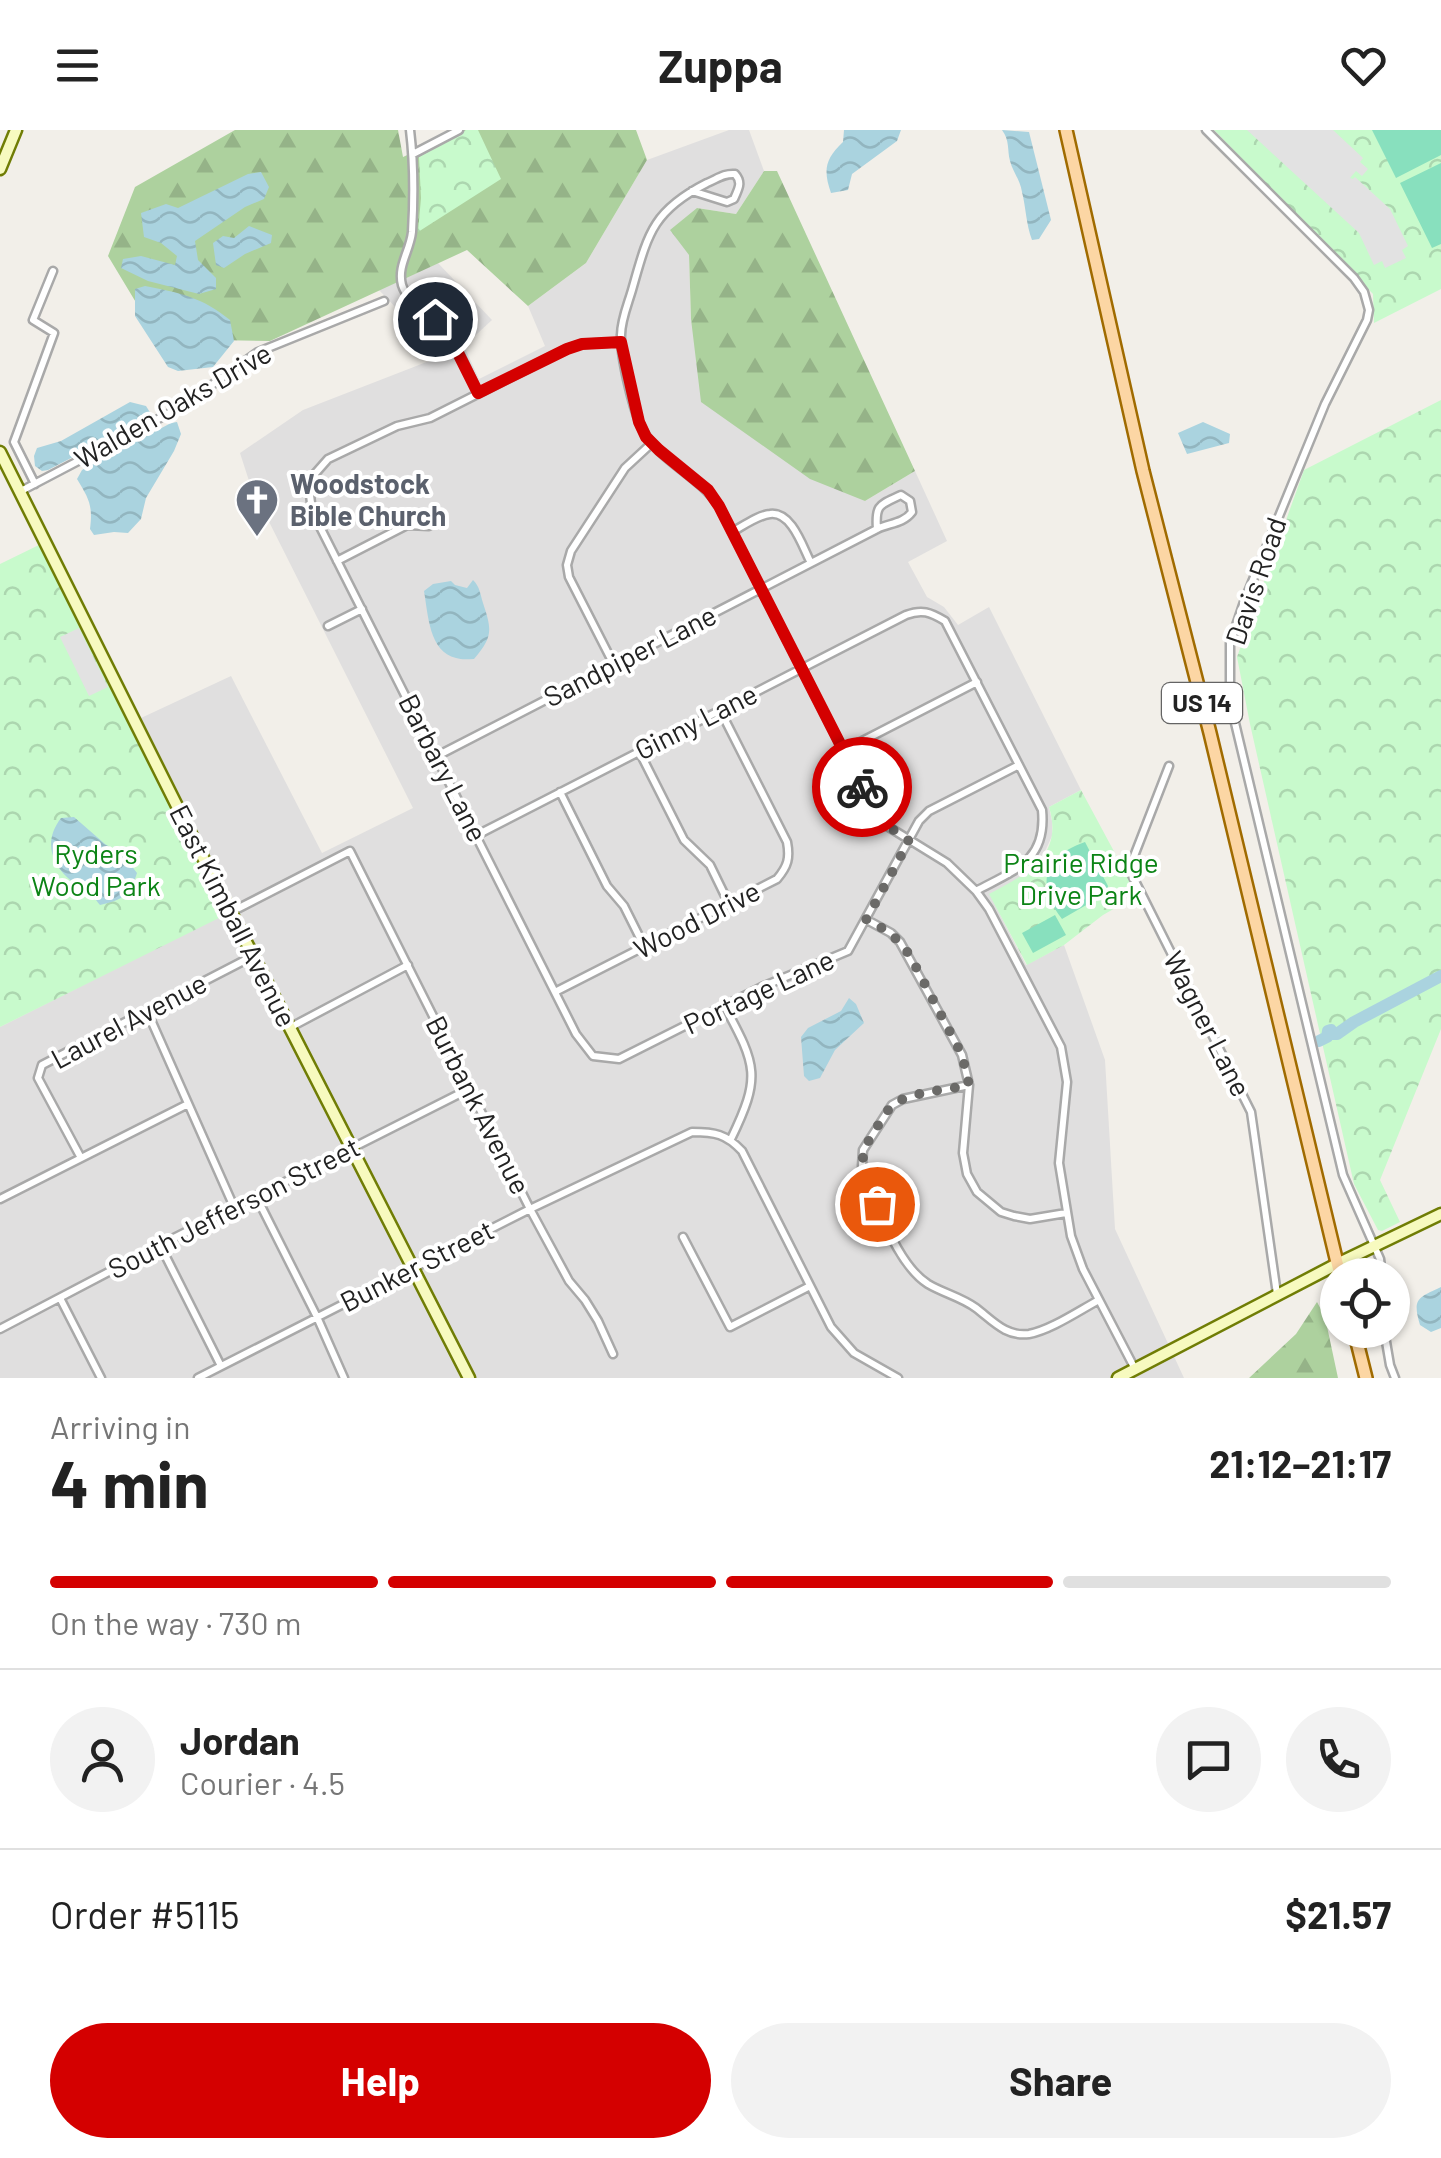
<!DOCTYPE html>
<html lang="en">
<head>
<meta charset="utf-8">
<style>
	:root { --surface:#fff; --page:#f2f2f2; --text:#222; --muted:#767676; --line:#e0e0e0; --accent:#d40000 }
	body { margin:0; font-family:Barlow,sans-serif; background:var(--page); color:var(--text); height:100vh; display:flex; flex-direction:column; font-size:38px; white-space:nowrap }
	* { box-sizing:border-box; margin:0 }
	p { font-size:32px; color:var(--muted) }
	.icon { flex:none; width:55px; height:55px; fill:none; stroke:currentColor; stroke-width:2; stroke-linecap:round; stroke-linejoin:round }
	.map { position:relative; height:1248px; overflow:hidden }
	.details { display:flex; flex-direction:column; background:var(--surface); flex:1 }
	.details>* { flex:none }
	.fabs { position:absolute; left:1320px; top:1128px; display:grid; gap:20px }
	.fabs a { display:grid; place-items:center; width:90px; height:90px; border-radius:50%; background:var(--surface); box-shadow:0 2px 8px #0004; font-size:50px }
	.pin { position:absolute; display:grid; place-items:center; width:85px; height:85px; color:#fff; margin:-42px; border:5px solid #fff; border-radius:50%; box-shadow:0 2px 10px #0007 }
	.courier { position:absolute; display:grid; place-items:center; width:100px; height:100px; margin:-50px; border:8px solid #d40000; border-radius:50%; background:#fff; color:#222; box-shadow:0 2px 12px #0007 }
	.summary em { font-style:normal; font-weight:700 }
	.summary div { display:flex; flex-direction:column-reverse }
	.summary { display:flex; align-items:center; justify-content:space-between; height:170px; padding:0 50px }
	h1 { font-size:65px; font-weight:700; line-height:75px }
	.bar { display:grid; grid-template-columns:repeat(4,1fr); gap:15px 10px; align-content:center; height:120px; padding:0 50px }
	.bar i { height:12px; border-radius:8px; background:var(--line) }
	.bar .selected { background:var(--accent) }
	.bar p { grid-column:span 4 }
	.line { display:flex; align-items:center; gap:25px; padding:0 50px; border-top:2px solid var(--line) }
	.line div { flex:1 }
	.round { display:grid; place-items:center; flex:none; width:105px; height:105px; border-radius:52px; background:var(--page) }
	.primary-button { display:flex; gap:20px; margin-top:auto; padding:20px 50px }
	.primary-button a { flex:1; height:115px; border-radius:60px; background:var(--accent); color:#fff; font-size:40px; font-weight:700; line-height:115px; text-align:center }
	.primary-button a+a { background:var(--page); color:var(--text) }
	header { display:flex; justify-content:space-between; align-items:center; height:130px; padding:0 50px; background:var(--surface); font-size:45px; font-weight:700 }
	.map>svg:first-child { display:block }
</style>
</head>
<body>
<header><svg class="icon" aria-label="menu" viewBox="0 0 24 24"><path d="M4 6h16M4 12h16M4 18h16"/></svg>Zuppa<svg class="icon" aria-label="heart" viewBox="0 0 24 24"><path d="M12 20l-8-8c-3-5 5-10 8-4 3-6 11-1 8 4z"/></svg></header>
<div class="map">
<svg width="1441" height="1248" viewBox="0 0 1441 1248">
	<defs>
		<pattern id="forest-firs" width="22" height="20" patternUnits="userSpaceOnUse" patternTransform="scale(2.5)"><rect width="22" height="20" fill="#add19e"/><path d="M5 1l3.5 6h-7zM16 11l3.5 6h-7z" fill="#95b388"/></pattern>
		<pattern id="park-crowns" width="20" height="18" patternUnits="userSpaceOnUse" patternTransform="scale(2.5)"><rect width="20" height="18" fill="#c8facc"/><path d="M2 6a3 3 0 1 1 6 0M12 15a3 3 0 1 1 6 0" fill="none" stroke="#acd6af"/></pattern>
		<pattern id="water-waves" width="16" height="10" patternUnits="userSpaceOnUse" patternTransform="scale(2.5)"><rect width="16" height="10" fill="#aad3df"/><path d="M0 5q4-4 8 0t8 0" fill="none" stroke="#92b5bf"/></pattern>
	</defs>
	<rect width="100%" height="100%" fill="#f2efe9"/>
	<!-- residential -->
	<path fill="#e0dfdf" d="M729,0H749L764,41L736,84L697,78L689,125L691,189L865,371L915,341L947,411L908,432L927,467L944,477L958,495L989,477L1081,660L1049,677L1052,691V706L1041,730L1026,744L990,765L1026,835L1064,815L1105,930L1115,1099L1184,1248H0V897L236,778L141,588L231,546L322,723L413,678L250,354L240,323L303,280L442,226L379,160L438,133L492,190L464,216L479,249L545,216L528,176L586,133L647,30Z"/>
	<!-- forest -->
	<path fill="url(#forest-firs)" d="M235,0H398L403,27L461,0H636L647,30L586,133L528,176L467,120L270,211L158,209L108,126L135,57Z
		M764,41H777L915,341L865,371L810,349L701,272L691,189L689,125L670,100L697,78L736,84Z
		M1317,1172L1325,1187L1338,1248H1249L1296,1204Z"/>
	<!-- park -->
	<path fill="url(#park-crowns)" d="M466,0H478L501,49L418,102L421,68L419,27Z
		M1214,0H1441V159L1374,193L1373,164Z
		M1441,270V899L1380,1050L1400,1092L1382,1101L1378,1100L1354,1054L1250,594L1237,527L1304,340Z
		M41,414L227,784L0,897V434Z
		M1081,660L1131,753L1129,764L1124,773L1103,785L1064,815L1027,835L989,764C1026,744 1064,727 1049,677Z"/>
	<!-- pitch -->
	<path fill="#88e0be" d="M1372,0H1441V25L1396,48Z
		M1441,33V114L1432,118L1400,53Z
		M1085,712L1108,756L1107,763L1062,789C1035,754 1044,726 1085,712Z
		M1055,785L1066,805L1033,823L1022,803Z"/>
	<!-- parking -->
	<path fill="#e2e2e2" d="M1247,0H1333L1363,28L1360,32L1368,39L1362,46L1356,41L1350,48L1353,49L1355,47L1390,79L1408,116L1402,120L1406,128L1385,138L1382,131L1374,135L1359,103Z
		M79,498L108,557L89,566L60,507Z"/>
	<!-- water -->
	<path fill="url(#water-waves)" d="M844,0H901L897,11L852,44L848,60L831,63C823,40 825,29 843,12Z
		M1002,0L1029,2L1051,90L1039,109L1032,110C1026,94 1026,78 1022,62C1020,50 1013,42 1010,31C1007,19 1010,11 1002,0Z
		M261,42L269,57L264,69L245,77L195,111L198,130L216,148V159L199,164L148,151L121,138L123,129L141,126L175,135L177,126L161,113L144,107L141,83L166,74L178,78L248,44Z
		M249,96L272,105L271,113L245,124L224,138L216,135L213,113L223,106L234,108Z
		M145,156C180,163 202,167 230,190L234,211L213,237L178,241L168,237L135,186V159Z
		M130,272L146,276L151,284L148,288L48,340L42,341L35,336L34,326L37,318L61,311Z
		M177,292L181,304L174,321L146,368L141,389L128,403L114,402L94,405L90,399C93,375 89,369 77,349L82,340L171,293Z
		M1203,292L1230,304L1229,313L1187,324L1178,303Z
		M473,450C480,457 480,463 483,473C492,500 493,507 474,529C468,529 462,530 456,528C429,522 428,484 424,461L433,454L451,451L455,455L467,458Z
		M74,687L105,714L124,726L137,743C130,765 123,770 100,775C95,769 89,760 83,756C70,746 80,759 68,748C49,730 45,709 61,688Z
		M849,868L856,874L864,893L835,920L820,948L809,951L804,946L801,907L808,898L841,881Z
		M1441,1157V1198L1431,1202L1420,1195C1412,1168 1418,1168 1441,1157Z"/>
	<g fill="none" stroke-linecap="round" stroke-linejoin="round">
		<!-- river -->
		<path stroke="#aad3df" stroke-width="12" d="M1319,911L1327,907L1328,901L1331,900L1333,904H1337L1354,892L1441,846"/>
		<!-- street casing -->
		<g stroke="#a9a9a9" stroke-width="11">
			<path id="street" d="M410,0C414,33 414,68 412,102C410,121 397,136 402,155C407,171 423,178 434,188C455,208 466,238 478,263
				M1206,0L1354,148L1364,162L1369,180L1367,190L1325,274L1245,469L1230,513V572L1343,1045L1380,1129L1382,1145
				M413,24L459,0
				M692,61L727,72L734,69C738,59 743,53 735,44C724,43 717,49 707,53C652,81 648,104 632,160C628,174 621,190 621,205C620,225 632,275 640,294C653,328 698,344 719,376L873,679L887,696L947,733L976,761L989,779L1061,917L1067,952L1059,1033L1071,1106L1083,1139L1135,1239
				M621,212L582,214L567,219L430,288L397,296L328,329L313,346L309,357L312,381L576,904L593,926L619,929L764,856L848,821L919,691L929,681L1019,635
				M35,354L14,312L54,203L33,190L53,141
				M21,361L181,277L258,222L384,171
				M732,402C743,396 758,385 770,384C792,381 803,418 811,433
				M337,431L407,395L429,396
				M328,496L362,479
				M614,535L569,447L567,435L571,421L625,338L652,313
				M639,621L684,710L710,735L729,774
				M843,621L977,552
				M437,626L877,399C889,393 903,394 912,382L910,371L901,365C880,375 875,374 877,399
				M1169,636L1129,739L1251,982L1277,1164
				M560,662L607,756L624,776L644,816
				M477,705L906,485C922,479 930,482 945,491L1042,680C1047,731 1015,740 976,761
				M239,778L350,721L530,1079L569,1151L585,1170L598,1191L613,1224
				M867,790L891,803L900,812L962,925L969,955L963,1023L967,1044L977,1062L1001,1082L1014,1086L1030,1089L1066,1083
				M555,862L777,749C788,736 790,728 787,712L720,580
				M725,877C757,936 761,947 731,1009
				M147,881L234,1077
				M291,897L408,835
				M969,955L903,969L892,975L863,1020L862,1036L865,1049C880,1080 898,1135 928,1154C943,1163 961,1167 976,1178C993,1191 1006,1207 1029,1204C1051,1200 1080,1180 1099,1170
				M81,1028L38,948L42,935L253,826
				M256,1066L317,1187L344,1248
				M0,1069L188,974
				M683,1107L730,1197L810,1156
				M160,1115L221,1236
				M60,1168L101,1248
				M0,1199L160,1115L469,959
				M1384,1200L1390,1235L1395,1248
				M198,1248L530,1079L692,1002C715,1002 726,1004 742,1021L831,1197L854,1223L898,1248"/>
		</g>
		<!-- secondary casing -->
		<g stroke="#707d05" stroke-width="15">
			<path id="secondary" d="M0,39L16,0
				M0,322L196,714L469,1248
				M1118,1248L1337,1134L1441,1084"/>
		</g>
		<!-- primary casing -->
		<g stroke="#a06b00" stroke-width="16">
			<path id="primary" d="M1066,0L1143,341L1210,603L1340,1145
				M1354,1200L1366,1248"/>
		</g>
		<!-- street -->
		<use href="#street" stroke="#fff" stroke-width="6"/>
		<!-- secondary -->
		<use href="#secondary" stroke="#f7fabf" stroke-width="10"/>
		<!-- primary -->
		<use href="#primary" stroke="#fcd6a4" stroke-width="11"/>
	</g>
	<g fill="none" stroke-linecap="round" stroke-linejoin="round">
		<!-- done -->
		<path stroke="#6b6a68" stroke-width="10" stroke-dasharray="0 18" d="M862,657C876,685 883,694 909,711L866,790L890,802L909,824L962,925L969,955C947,960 920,961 899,971C889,976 885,985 879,994C855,1029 860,1038 877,1074"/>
		<!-- route -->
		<path stroke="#d40000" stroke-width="12" d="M435,189L456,219L478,263L567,219L582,214L621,212L639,292L646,307L659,320L708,360L719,376L862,657"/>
	</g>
	<!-- icons -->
	<defs>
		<g id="church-pin" transform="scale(2.25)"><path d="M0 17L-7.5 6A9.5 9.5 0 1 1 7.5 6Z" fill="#6b7280" stroke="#fff"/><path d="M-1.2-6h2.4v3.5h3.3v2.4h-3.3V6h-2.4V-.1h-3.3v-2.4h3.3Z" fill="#fff"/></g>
	</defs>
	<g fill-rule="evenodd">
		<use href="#church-pin" x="257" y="370"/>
	</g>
	<g text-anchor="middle" stroke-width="8" stroke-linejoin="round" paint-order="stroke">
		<!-- shield labels -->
		<rect fill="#fff" stroke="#646464" stroke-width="2.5" x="1162" y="553" width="80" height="40" rx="8"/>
		<g font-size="25" font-weight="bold" fill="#222">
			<text x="1202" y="582">US 14</text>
		</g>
		<!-- street labels -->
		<g font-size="28" fill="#222" stroke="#fff">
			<text transform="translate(173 276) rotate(-30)" y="10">Walden Oaks Drive</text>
			<text transform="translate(1256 451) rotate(-71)" y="10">Davis Road</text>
			<text transform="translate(630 526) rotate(-27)" y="10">Sandpiper Lane</text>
			<text transform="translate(696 592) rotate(-27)" y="10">Ginny Lane</text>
			<text transform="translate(443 638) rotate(63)" y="10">Barbary Lane</text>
			<text transform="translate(233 786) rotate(63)" y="10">East Kimball Avenue</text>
			<text transform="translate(697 790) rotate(-27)" y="10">Wood Drive</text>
			<text transform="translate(759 862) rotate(-25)" y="10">Portage Lane</text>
			<text transform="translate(129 891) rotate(-28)" y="10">Laurel Avenue</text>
			<text transform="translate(1207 894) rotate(63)" y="10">Wagner Lane</text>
			<text transform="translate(478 975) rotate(63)" y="10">Burbank Avenue</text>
			<text transform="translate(234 1078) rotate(-27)" y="10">South Jefferson Street</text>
			<text transform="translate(417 1136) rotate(-27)" y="10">Bunker Street</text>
		</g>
		<!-- worship labels -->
		<g font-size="28" font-weight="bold" fill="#5b616d" stroke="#fff" text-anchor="start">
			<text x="290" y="364">Woodstock<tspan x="290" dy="32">Bible Church</tspan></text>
		</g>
		<!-- park labels -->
		<g font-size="28" fill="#0c8416" stroke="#fff">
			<text x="96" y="734">Ryders<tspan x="96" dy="32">Wood Park</tspan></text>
			<text x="1081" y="743">Prairie Ridge<tspan x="1081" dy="32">Drive Park</tspan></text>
		</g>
	</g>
</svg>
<div class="fabs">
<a><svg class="icon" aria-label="locate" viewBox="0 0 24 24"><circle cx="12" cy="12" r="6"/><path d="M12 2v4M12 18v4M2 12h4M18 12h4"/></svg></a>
</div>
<div class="pin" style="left:877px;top:1074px;background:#ea580c"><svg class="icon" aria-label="bag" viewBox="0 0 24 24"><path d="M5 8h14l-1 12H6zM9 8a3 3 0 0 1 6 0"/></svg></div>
<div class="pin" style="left:435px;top:189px;background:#1f2937"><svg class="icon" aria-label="home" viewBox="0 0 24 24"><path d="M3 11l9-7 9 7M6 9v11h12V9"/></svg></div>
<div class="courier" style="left:862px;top:657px"><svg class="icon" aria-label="bike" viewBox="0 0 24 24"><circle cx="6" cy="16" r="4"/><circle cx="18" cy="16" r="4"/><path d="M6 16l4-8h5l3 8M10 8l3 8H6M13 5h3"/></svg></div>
</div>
<section class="details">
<div class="summary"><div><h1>4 min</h1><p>Arriving in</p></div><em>21:12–21:17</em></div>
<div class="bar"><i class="selected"></i><i class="selected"></i><i class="selected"></i><i></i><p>On the way · 730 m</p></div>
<div class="line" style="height:180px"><a class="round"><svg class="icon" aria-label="person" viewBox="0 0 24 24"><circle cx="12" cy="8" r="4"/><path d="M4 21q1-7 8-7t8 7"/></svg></a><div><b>Jordan</b><p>Courier · 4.5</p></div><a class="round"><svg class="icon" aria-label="chat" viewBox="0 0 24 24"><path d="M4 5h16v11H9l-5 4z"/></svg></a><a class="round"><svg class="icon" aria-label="phone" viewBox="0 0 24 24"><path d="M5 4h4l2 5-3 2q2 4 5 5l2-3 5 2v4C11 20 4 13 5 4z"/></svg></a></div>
<div class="line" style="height:130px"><div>Order #5115</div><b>$21.57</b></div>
<div class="primary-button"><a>Help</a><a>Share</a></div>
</section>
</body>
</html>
